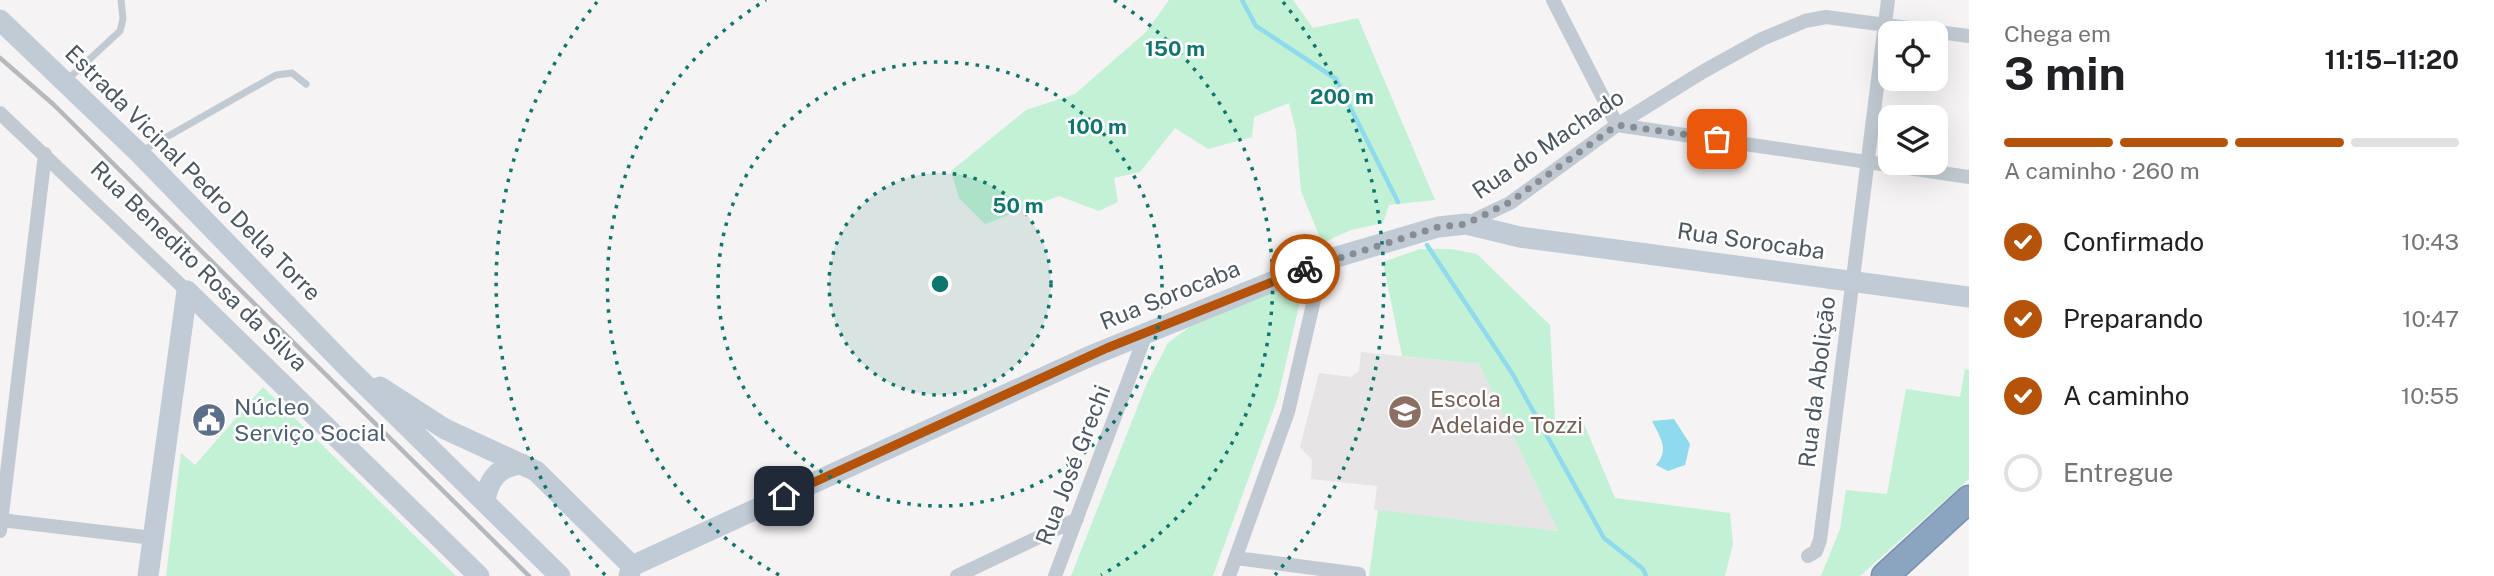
<!DOCTYPE html>
<html lang="pt">
<head>
<meta charset="utf-8">
<style>
	:root { --surface:#fff; --page:#f2f2f2; --text:#202124; --muted:#757577; --line:#e0e0e0; --accent:#b45309 }
	body { margin:0; font-family:"Public Sans",sans-serif; background:var(--page); color:var(--text); height:100vh; display:flex; flex-direction:column; font-size:26px; white-space:nowrap }
	* { box-sizing:border-box; margin:0 }
	p { font-size:23px; color:var(--muted) }
	.icon { flex:none; width:38px; height:38px; fill:none; stroke:currentColor; stroke-width:2; stroke-linecap:round; stroke-linejoin:round }
	.map { position:relative; flex:1; overflow:hidden }
	.details { display:flex; flex-direction:column; background:var(--surface); width:525px }
	.details>* { flex:none }
	.tools { position:absolute; left:1878px; top:21px; display:grid; gap:14px }
	.tools a { display:grid; place-items:center; width:70px; height:70px; border-radius:14px; background:var(--surface); box-shadow:0 7px 28px #0002; font-size:35px }
	.pin { position:absolute; display:grid; place-items:center; width:60px; height:60px; color:#fff; margin:-30px; border-radius:14px; box-shadow:0 4px 10px #0006 }
	.courier { position:absolute; display:grid; place-items:center; width:70px; height:70px; margin:-35px; border:5px solid #b45309; border-radius:50%; background:#fff; color:#222; box-shadow:0 2px 9px #0007 }
	.headline em { font-style:normal; font-weight:700 }
	.headline div { display:flex; flex-direction:column-reverse }
	.headline { display:flex; align-items:center; justify-content:space-between; height:119px; padding:0 35px }
	h1 { font-size:46px; font-weight:700; line-height:52px }
	.bar { display:grid; grid-template-columns:repeat(4,1fr); gap:10px 7px; align-content:center; height:84px; padding:0 35px }
	.bar i { height:9px; border-radius:5px; background:var(--line) }
	.bar .current { background:var(--accent) }
	.bar p { grid-column:span 4 }
	ol { padding:0 35px; list-style:none }
	li { display:flex; align-items:center; gap:21px; height:77px }
	li p { margin-inline-start:auto }
	li .icon { padding:7px; border-radius:50%; background:var(--accent); color:#fff; stroke-width:4 }
	li:last-child { color:var(--muted) }
	li i { width:38px; height:38px; border:4px solid var(--line); border-radius:50% }
	main { display:flex; flex:1; min-height:0 }
	.map>svg:first-child { display:block }
</style>
</head>
<body>
<main>
<div class="map">
<svg width="1969" height="576" viewBox="0 0 1969 576">
	<rect width="100%" height="100%" fill="#f5f3f3"/>
	<!-- education -->
	<path fill="#e6e4e5" d="M1361,352L1479,364L1558,531L1374,510L1377,486L1311,479L1312,460L1300,447L1319,373L1351,377L1359,371Z"/>
	<!-- green -->
	<path fill="#c3f1d5" d="M1169,0H1293L1313,28L1358,18L1435,200L1389,205L1383,223L1351,230L1322,243L1301,191L1296,131L1289,103L1254,117L1252,137L1208,149L1175,128L1140,172L1114,178L1118,202L1099,211L1059,196L985,224L959,198L951,171L1026,110L1075,94L1146,32Z
		M1420,249H1451L1477,254L1550,325L1555,421L1582,419L1615,498L1730,513L1733,544L1725,576H1369L1378,510L1558,531L1479,364L1402,356L1383,262Z
		M1284,287L1297,291L1300,301L1278,397L1213,576H1071L1147,383L1168,343L1191,326Z
		M1965,369L1969,370V479L1860,576H1821L1840,529L1846,490L1887,494L1906,389L1960,397Z
		M263,387L456,576H166L181,453L195,465Z"/>
	<!-- water -->
	<path fill="#90daee" d="M1674,419L1690,444L1685,465L1668,471L1656,465C1670,450 1660,437 1652,421Z"/>
	<g fill="none" stroke-linecap="round" stroke-linejoin="round">
		<!-- stream -->
		<path stroke="#90daee" stroke-width="4.5" d="M1242,0L1256,26L1336,79L1398,202
			M1427,245L1512,373L1604,538L1643,569L1646,576"/>
		<!-- highway casing -->
		<g stroke="#7690ad" stroke-width="29">
			<path id="highway" d="M1885,576L1969,499"/>
		</g>
		<!-- lane -->
		<path stroke="#c1cad2" stroke-width="7" d="M66,81L120,31L123,19L121,0
			M142,151L276,75L292,73L306,84"/>
		<!-- street -->
		<path stroke="#c1cad2" stroke-width="14" d="M1553,0L1617,125L1969,177
			M0,113L187,291
			M1466,224L1510,203L1617,125L1704,71L1762,39L1805,21L1826,17L1969,36
			M0,520L153,538
			M0,531L45,154
			M1808,556L1816,551L1820,540L1888,0
			M1236,558L1359,574
			M957,576L1077,519
			M1055,576L1147,331
			M1229,576L1288,412L1323,261"/>
		<!-- secondary -->
		<path stroke="#c1cbd6" stroke-width="21" d="M0,20L139,153L346,366L560,576
			M187,291L479,576
			M380,387L445,429L536,471L632,566L629,576
			M485,502C488,479 499,466 522,464
			M632,566L1088,357L1323,261L1438,227L1466,224L1520,237L1969,297
			M148,576L187,291"/>
		<!-- highway -->
		<use href="#highway" stroke="#8ba5c1" stroke-width="26"/>
		<!-- rail -->
		<path stroke="#b5b8bd" stroke-width="4.5" d="M0,58L53,104L529,576"/>
	</g>
	<g fill="none" stroke-linecap="round" stroke-linejoin="round">
		<!-- done -->
		<path stroke="#868d94" stroke-width="7" stroke-dasharray="0 12.6" d="M1305,269L1438,227L1466,224L1510,202L1617,125L1717,139"/>
		<!-- route -->
		<path stroke="#b45309" stroke-width="9" d="M784,496L1107,348L1305,269"/>
	</g>
	<!-- distance rings -->
	<circle cx="940" cy="284" r="111" fill="#0f766e" fill-opacity=".12"/>
	<g fill="none" stroke="#0f766e" stroke-width="3.5" stroke-dasharray="3.5 7">
		<circle cx="940" cy="284" r="111"/>
		<circle cx="940" cy="284" r="222"/>
		<path d="M779 575A333 333 0 0 1 766 0M1114 0A333 333 0 0 1 1101 575"/>
		<path d="M605 575A444 444 0 0 1 597 2M1283 2A444 444 0 0 1 1275 575"/>
	</g>
	<!-- icons -->
	<defs>
		<g id="school-disc" transform="scale(1.75)"><circle r="9.5" fill="#8d6e63" stroke="#fff"/><path d="M0-5L7-2L0 1L-7-2ZM-4 1L0 2.5L4 1V4Q0 6-4 4Z" fill="#fff"/></g>
		<g id="civic-disc" transform="scale(1.75)"><circle r="9.5" fill="#5c6f8a" stroke="#fff"/><path d="M-.6-6.5H3V-4.5H.6V-3L4-1V1h2V6H-6V1h2V-1L-.6-3ZM-1.2 2.5V6h2.4V2.5Z" fill="#fff"/></g>
	</defs>
	<g fill-rule="evenodd">
		<use href="#school-disc" x="1405" y="412"/>
		<use href="#civic-disc" x="209" y="420"/>
	</g>
	<g text-anchor="middle" stroke-width="5" stroke-linejoin="round" paint-order="stroke">
		<!-- street labels -->
		<g font-size="23" fill="#4a5661" stroke="#fff">
			<text transform="translate(1548 144) rotate(-34)" y="8">Rua do Machado</text>
			<text transform="translate(193 173) rotate(45)" y="8">Estrada Vicinal Pedro Della Torre</text>
			<text transform="translate(1751 241) rotate(8)" y="8">Rua Sorocaba</text>
			<text transform="translate(199 266) rotate(44)" y="8">Rua Benedito Rosa da Silva</text>
			<text transform="translate(1170 295) rotate(-22)" y="8">Rua Sorocaba</text>
			<text transform="translate(1817 382) rotate(-83)" y="8">Rua da Abolição</text>
			<text transform="translate(1073 465) rotate(-69)" y="8">Rua José Grechi</text>
		</g>
		<!-- education labels -->
		<g font-size="23" fill="#785e54" stroke="#fff" text-anchor="start">
			<text x="1430" y="407">Escola<tspan x="1430" dy="26">Adelaide Tozzi</tspan></text>
		</g>
		<!-- service labels -->
		<g font-size="23" fill="#4e5e75" stroke="#fff" text-anchor="start">
			<text x="234" y="415">Núcleo<tspan x="234" dy="26">Serviço Social</tspan></text>
		</g>
	</g>
	<circle cx="940" cy="284" r="10" fill="#0f766e" stroke="#fff" stroke-width="3.5"/>
	<g font-size="21" text-anchor="middle" font-weight="bold" fill="#0f766e" stroke="#fff" stroke-width="5" stroke-linejoin="round" paint-order="stroke">
		<text x="1175" y="56">150 m</text>
		<text x="1342" y="104">200 m</text>
		<text x="1097" y="134">100 m</text>
		<text x="1018" y="213">50 m</text>
	</g>
</svg>
<div class="tools">
<a><svg class="icon" aria-label="locate" viewBox="0 0 24 24"><circle cx="12" cy="12" r="6"/><path d="M12 2v4M12 18v4M2 12h4M18 12h4"/></svg></a>
<a><svg class="icon" aria-label="layers" viewBox="0 0 24 24"><path d="M12 4l9 5-9 5-9-5zM3 14l9 5 9-5"/></svg></a>
</div>
<div class="pin" style="left:1717px;top:139px;background:#ea580c"><svg class="icon" aria-label="bag" viewBox="0 0 24 24"><path d="M5 8h14l-1 12H6zM9 8a3 3 0 0 1 6 0"/></svg></div>
<div class="pin" style="left:784px;top:496px;background:#1f2937"><svg class="icon" aria-label="home" viewBox="0 0 24 24"><path d="M3 11l9-7 9 7M6 9v11h12V9"/></svg></div>
<div class="courier" style="left:1305px;top:269px"><svg class="icon" aria-label="bike" viewBox="0 0 24 24"><circle cx="6" cy="16" r="4"/><circle cx="18" cy="16" r="4"/><path d="M6 16l4-8h5l3 8M10 8l3 8H6M13 5h3"/></svg></div>
</div>
<section class="details">
<div class="headline"><div><h1>3 min</h1><p>Chega em</p></div><em>11:15–11:20</em></div>
<div class="bar"><i class="current"></i><i class="current"></i><i class="current"></i><i></i><p>A caminho · 260 m</p></div>
<ol>
<li><svg class="icon" aria-label="check" viewBox="0 0 24 24"><path d="M5 12l5 5 9-10"/></svg>Confirmado<p>10:43</p></li>
<li><svg class="icon" aria-label="check" viewBox="0 0 24 24"><path d="M5 12l5 5 9-10"/></svg>Preparando<p>10:47</p></li>
<li><svg class="icon" aria-label="check" viewBox="0 0 24 24"><path d="M5 12l5 5 9-10"/></svg>A caminho<p>10:55</p></li>
<li><i></i>Entregue</li>
</ol>
</section>
</main>
</body>
</html>
